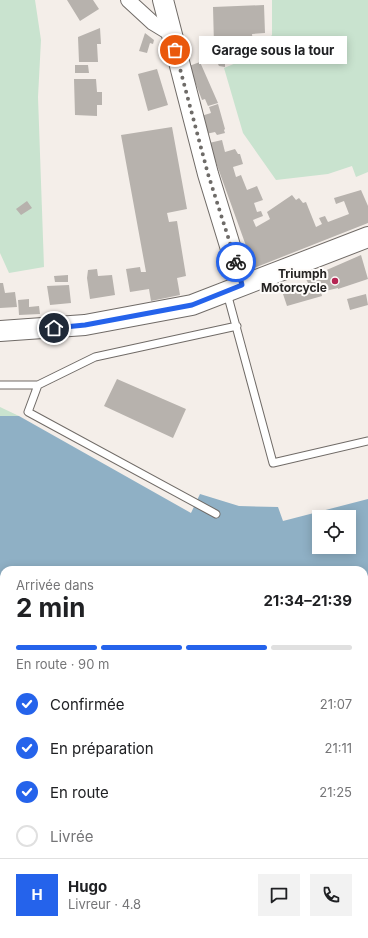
<!DOCTYPE html>
<html lang="fr">
<head>
<meta charset="utf-8">
<style>
	:root { --surface:#fff; --page:#f2f2f2; --text:#202124; --muted:#757577; --line:#e0e0e0; --accent:#2563eb }
	body { margin:0; font-family:Inter,sans-serif; background:var(--page); color:var(--text); height:100vh; display:flex; flex-direction:column; font-size:15px; white-space:nowrap }
	* { box-sizing:border-box; margin:0 }
	p { font-size:13px; color:var(--muted) }
	.icon { flex:none; width:22px; height:22px; fill:none; stroke:currentColor; stroke-width:2; stroke-linecap:round; stroke-linejoin:round }
	.map { position:relative; flex:1; overflow:hidden }
	.drawer { position:absolute; left:0px; top:566px; width:368px; height:372px; display:flex; flex-direction:column; background:var(--surface); border-radius:12px 12px 0 0; box-shadow:0 2px 10px #0003 }
	.drawer>* { flex:none }
	.buttons { position:absolute; left:312px; top:510px; display:grid; gap:8px }
	.buttons a { display:grid; place-items:center; width:44px; height:44px; border-radius:0px; background:var(--surface); box-shadow:0 2px 10px #0003; font-size:20px }
	.pin { position:absolute; display:grid; place-items:center; width:34px; height:34px; color:#fff; margin:-17px; border:2px solid #fff; border-radius:50%; box-shadow:0 1px 4px #0007 }
	.courier { position:absolute; display:grid; place-items:center; width:40px; height:40px; margin:-20px; border:3px solid #2563eb; border-radius:50%; background:#fff; color:#222; box-shadow:0 1px 5px #0007 }
	.bubble { position:absolute; height:28px; border-radius:0px; background:var(--surface); box-shadow:0 2px 10px #0003; font-size:13px; font-weight:700; line-height:28px; text-align:center }
	.summary em { font-style:normal; font-weight:700 }
	.summary div { display:flex; flex-direction:column-reverse }
	.summary { display:flex; align-items:center; justify-content:space-between; height:68px; padding:0 16px }
	h1 { font-size:26px; font-weight:700; line-height:30px }
	.bar { display:grid; grid-template-columns:repeat(4,1fr); gap:6px 4px; align-content:center; height:48px; padding:0 16px }
	.bar i { height:5px; border-radius:3px; background:var(--line) }
	.bar .selected { background:var(--accent) }
	.bar p { grid-column:span 4 }
	.line { display:flex; align-items:center; gap:10px; padding:0 16px; border-top:1px solid var(--line) }
	.line div { flex:1 }
	.round { display:grid; place-items:center; flex:none; width:42px; height:42px; border-radius:0px; background:var(--page) }
	ol { padding:0 16px; list-style:none }
	li { display:flex; align-items:center; gap:12px; height:44px }
	li p { margin-inline-start:auto }
	li .icon { padding:4px; border-radius:50%; background:var(--accent); color:#fff; stroke-width:4 }
	li:last-child { color:var(--muted) }
	li i { width:22px; height:22px; border:2px solid var(--line); border-radius:50% }
	.map>svg:first-child { display:block }
</style>
</head>
<body>
<div class="map">
<svg width="368" height="938" viewBox="0 0 368 938">
	<rect width="100%" height="100%" fill="#f4eee9"/>
	<!-- green -->
	<path fill="#c9e3cf" d="M0,0H35L41,40L38,97L44,267L9,273L0,253Z
		M272,0H368V172L356,177L352,166L328,174L276,180L243,133L224,68L255,55L272,35Z
		M0,407L19,416H0Z
		M364,765H368V938H0V801H4V934H364Z"/>
	<!-- water -->
	<path fill="#8fb0c5" fill-rule="evenodd" d="M0,416H19L191,513L200,494L239,506L278,507L283,521L368,499V765H364V570H4V764H0ZM319,517H349V547H319Z"/>
	<!-- building -->
	<path fill="#b7b2ad" d="M67,0H93L99,9L80,21Z
		M264,5L265,33L252,34L253,43L237,44V52H222V44L214,45L213,7Z
		M100,28L101,44H97L98,62H79L78,37Z
		M145,33L154,40L153,44L150,43L147,53L139,51Z
		M215,58L225,59V67L219,66Z
		M200,62L218,103L208,106L205,99L202,100L189,66Z
		M75,65H88L89,73H75Z
		M157,69L168,105L148,111L138,74Z
		M74,79H96L97,92H102V105H97V116L75,115Z
		M218,104L225,129L224,130L225,133L217,135L215,132L206,134L201,116L211,113L209,107Z
		M172,127L187,209L167,213L169,222L177,221L186,276L177,278L180,295L151,301L149,289L130,292L126,269L140,267L141,272H146L121,135Z
		M222,140L225,152L235,149L238,154H240L243,164L233,167L236,177L241,175L247,190L257,186L263,200L254,203L257,212L261,211L263,216L253,220L256,227L270,219L267,212L292,195L296,200L299,198L303,203L306,202L316,227L322,224L319,218L325,216L328,222L349,214L344,201L336,204L334,198L361,190L368,206V223L254,268L209,143Z
		M27,201L32,208L21,215L16,209Z
		M361,255L368,279L338,289V288L321,292L322,296L287,306L282,291L308,283L306,279Z
		M97,269L98,276L112,275L115,295L90,299L87,278L88,270Z
		M68,275V282H55L54,276Z
		M0,283H3L5,293L15,292L17,307L0,308Z
		M69,285L71,303L50,305L47,286Z
		M366,294L368,305L350,310L347,299Z
		M29,299V307L39,306L40,314L19,315L18,300Z
		M117,379L186,409L173,438L104,406Z"/>
	<g fill="none" stroke-linecap="round" stroke-linejoin="round">
		<!-- lane casing -->
		<g stroke="#706b67" stroke-width="9">
			<path id="lane" d="M227,293L273,463L368,441
				M0,385H38L95,357L237,326
				M38,385L28,412L216,514"/>
		</g>
		<!-- street casing -->
		<g stroke="#706b67" stroke-width="16">
			<path id="street" d="M128,0L153,23L171,34
				M0,791H4
				M364,800H368
				M364,886H368"/>
		</g>
		<!-- secondary casing -->
		<g stroke="#706b67" stroke-width="22">
			<path id="secondary" d="M163,0L208,174L242,285
				M0,331L85,325L192,305L368,237"/>
		</g>
		<!-- lane -->
		<use href="#lane" stroke="#fff" stroke-width="7"/>
		<!-- street -->
		<use href="#street" stroke="#fff" stroke-width="14"/>
		<!-- secondary -->
		<use href="#secondary" stroke="#fff" stroke-width="20"/>
		<!-- rail -->
		<path stroke="#504d4b" stroke-width="3" d="M364,845H368"/>
	</g>
	<g fill="none" stroke-linecap="round" stroke-linejoin="round">
		<!-- done -->
		<path stroke="#6e6b68" stroke-width="4" stroke-dasharray="0 7.2" d="M175,50L208,174L236,262"/>
		<!-- route -->
		<path stroke="#2563eb" stroke-width="5" d="M54,328L85,325L192,305L242,285L236,262"/>
	</g>
	<!-- markers -->
	<circle fill="#b52553" stroke="#fefcfa" stroke-width="1.5" cx="335" cy="281" r="4"/>
	<g text-anchor="middle" stroke-width="4" stroke-linejoin="round" paint-order="stroke">
		<!-- poi labels -->
		<g font-size="12" font-weight="bold" fill="#262423" stroke="#fefcfa" text-anchor="end">
			<text x="327" y="278">Triumph<tspan x="327" dy="14">Motorcycle</tspan></text>
		</g>
	</g>
</svg>
<div class="buttons">
<a><svg class="icon" aria-label="locate" viewBox="0 0 24 24"><circle cx="12" cy="12" r="6"/><path d="M12 2v4M12 18v4M2 12h4M18 12h4"/></svg></a>
</div>
<div class="pin" style="left:175px;top:50px;background:#ea580c"><svg class="icon" aria-label="bag" viewBox="0 0 24 24"><path d="M5 8h14l-1 12H6zM9 8a3 3 0 0 1 6 0"/></svg></div>
<div class="pin" style="left:54px;top:328px;background:#1f2937"><svg class="icon" aria-label="home" viewBox="0 0 24 24"><path d="M3 11l9-7 9 7M6 9v11h12V9"/></svg></div>
<div class="courier" style="left:236px;top:262px"><svg class="icon" aria-label="bike" viewBox="0 0 24 24"><circle cx="6" cy="16" r="4"/><circle cx="18" cy="16" r="4"/><path d="M6 16l4-8h5l3 8M10 8l3 8H6M13 5h3"/></svg></div>
<div class="bubble" style="left:199px;top:36px;width:148px">Garage sous la tour</div>
<section class="drawer">
<div class="summary"><div><h1>2 min</h1><p>Arrivée dans</p></div><em>21:34–21:39</em></div>
<div class="bar"><i class="selected"></i><i class="selected"></i><i class="selected"></i><i></i><p>En route · 90 m</p></div>
<ol>
<li><svg class="icon" aria-label="check" viewBox="0 0 24 24"><path d="M5 12l5 5 9-10"/></svg>Confirmée<p>21:07</p></li>
<li><svg class="icon" aria-label="check" viewBox="0 0 24 24"><path d="M5 12l5 5 9-10"/></svg>En préparation<p>21:11</p></li>
<li><svg class="icon" aria-label="check" viewBox="0 0 24 24"><path d="M5 12l5 5 9-10"/></svg>En route<p>21:25</p></li>
<li><i></i>Livrée</li>
</ol>
<div class="line" style="height:72px"><b class="round" style="background:var(--accent);color:#fff">H</b><div><b>Hugo</b><p>Livreur · 4.8</p></div><a class="round"><svg class="icon" aria-label="chat" viewBox="0 0 24 24"><path d="M4 5h16v11H9l-5 4z"/></svg></a><a class="round"><svg class="icon" aria-label="phone" viewBox="0 0 24 24"><path d="M5 4h4l2 5-3 2q2 4 5 5l2-3 5 2v4C11 20 4 13 5 4z"/></svg></a></div>
</section>
</div>
</body>
</html>
